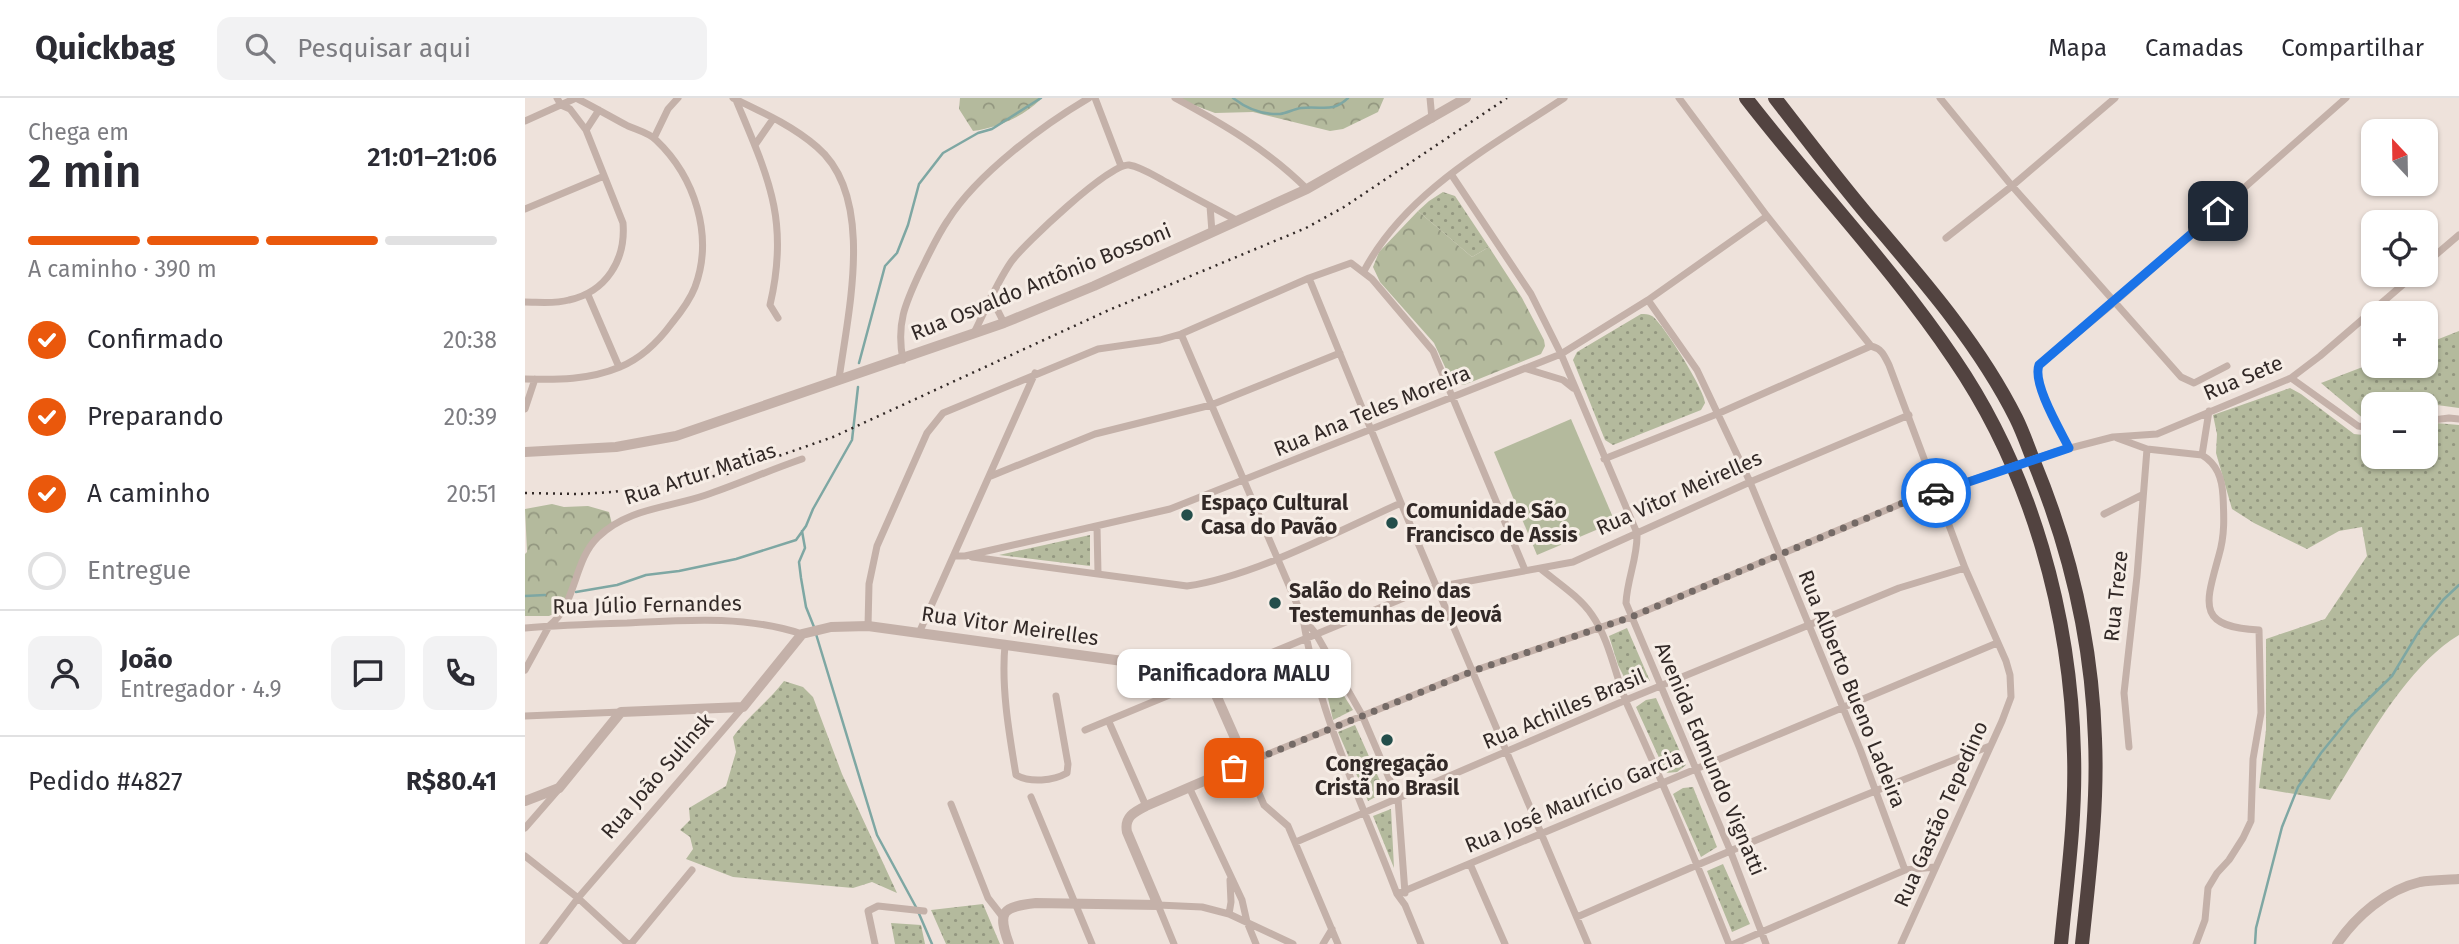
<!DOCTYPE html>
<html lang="pt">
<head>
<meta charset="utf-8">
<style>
	:root { --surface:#fff; --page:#f2f2f3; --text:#2b2b33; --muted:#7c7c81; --line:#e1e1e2; --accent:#ea580c }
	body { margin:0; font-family:"Fira Sans",sans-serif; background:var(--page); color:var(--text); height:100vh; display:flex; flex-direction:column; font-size:26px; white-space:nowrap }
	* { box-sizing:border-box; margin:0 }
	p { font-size:23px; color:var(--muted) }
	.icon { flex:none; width:38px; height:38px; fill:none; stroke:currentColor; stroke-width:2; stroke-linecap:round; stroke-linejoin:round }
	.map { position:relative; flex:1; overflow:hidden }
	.panel { display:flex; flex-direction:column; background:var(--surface); width:525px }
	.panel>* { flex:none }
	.needle { width:46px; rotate:338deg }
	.fabs { position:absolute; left:1836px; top:21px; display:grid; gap:14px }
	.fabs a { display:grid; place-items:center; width:77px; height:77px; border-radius:14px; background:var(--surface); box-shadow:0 2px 5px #0004; font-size:35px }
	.pin { position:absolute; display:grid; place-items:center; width:60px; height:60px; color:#fff; margin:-30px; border-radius:14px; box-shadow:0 4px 10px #0006 }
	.courier { position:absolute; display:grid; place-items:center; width:70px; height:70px; margin:-35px; border:5px solid #1a73e8; border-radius:50%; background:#fff; color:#222; box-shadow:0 2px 9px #0007 }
	.bubble { position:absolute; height:49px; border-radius:14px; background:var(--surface); box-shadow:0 2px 5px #0004; font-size:23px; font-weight:600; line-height:49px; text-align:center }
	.headline em { font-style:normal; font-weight:600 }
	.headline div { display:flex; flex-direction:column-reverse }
	.headline { display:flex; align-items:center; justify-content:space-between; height:119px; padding:0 28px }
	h1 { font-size:46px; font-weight:600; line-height:52px }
	.bar { display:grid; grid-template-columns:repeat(4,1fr); gap:10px 7px; align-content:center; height:84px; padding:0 28px }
	.bar i { height:9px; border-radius:5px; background:var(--line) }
	.bar .on { background:var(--accent) }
	.bar p { grid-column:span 4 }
	.line { display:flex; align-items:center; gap:18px; padding:0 28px; border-top:2px solid var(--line) }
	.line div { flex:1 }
	.round { display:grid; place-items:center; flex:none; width:74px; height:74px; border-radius:14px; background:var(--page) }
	ol { padding:0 28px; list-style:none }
	li { display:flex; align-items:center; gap:21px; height:77px }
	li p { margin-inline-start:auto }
	li .icon { padding:7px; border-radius:50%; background:var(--accent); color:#fff; stroke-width:4 }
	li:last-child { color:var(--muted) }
	li i { width:38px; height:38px; border:4px solid var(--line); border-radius:50% }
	header { display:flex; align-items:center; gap:42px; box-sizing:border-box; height:98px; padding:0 35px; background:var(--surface); border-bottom:2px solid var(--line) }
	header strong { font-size:33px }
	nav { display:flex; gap:38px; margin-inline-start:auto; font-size:24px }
	.search { width:490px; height:63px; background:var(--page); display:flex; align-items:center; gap:18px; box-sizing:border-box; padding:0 24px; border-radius:14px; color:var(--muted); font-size:26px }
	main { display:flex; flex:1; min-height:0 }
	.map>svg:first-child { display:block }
</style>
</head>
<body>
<header>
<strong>Quickbag</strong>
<div class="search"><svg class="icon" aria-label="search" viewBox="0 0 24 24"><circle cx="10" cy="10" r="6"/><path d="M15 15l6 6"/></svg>Pesquisar aqui</div>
<nav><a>Mapa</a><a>Camadas</a><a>Compartilhar</a></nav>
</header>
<main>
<section class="panel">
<div class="headline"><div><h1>2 min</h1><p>Chega em</p></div><em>21:01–21:06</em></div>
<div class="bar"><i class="on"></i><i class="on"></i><i class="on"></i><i></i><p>A caminho · 390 m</p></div>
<ol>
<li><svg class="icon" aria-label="check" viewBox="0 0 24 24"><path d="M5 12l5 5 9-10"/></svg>Confirmado<p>20:38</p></li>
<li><svg class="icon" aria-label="check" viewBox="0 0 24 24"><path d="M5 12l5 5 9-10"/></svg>Preparando<p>20:39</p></li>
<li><svg class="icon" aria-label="check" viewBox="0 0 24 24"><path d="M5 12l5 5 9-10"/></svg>A caminho<p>20:51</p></li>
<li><i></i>Entregue</li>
</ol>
<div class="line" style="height:126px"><a class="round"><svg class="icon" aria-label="person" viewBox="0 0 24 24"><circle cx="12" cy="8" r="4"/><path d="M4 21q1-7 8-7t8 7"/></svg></a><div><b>João</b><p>Entregador · 4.9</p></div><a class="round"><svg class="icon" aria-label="chat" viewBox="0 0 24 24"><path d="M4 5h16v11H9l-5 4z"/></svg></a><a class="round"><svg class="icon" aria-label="phone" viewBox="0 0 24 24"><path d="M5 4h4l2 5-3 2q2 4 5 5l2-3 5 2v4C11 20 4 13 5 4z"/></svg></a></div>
<div class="line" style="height:91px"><div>Pedido #4827</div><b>R$80.41</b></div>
</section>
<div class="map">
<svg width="1934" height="846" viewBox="0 0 1934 846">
	<defs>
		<pattern id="green-dots" width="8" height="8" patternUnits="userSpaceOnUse" patternTransform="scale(1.75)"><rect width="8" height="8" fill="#b4ba9d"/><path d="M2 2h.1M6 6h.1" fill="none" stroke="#939780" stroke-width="1.8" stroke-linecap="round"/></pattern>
		<pattern id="forest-crowns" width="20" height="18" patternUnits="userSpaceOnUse" patternTransform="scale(1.75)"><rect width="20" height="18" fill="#b4ba9d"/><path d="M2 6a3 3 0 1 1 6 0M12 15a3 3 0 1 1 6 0" fill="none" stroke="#939780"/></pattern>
	</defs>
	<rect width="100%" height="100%" fill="#eee2db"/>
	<!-- green -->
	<path fill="url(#green-dots)" d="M918,94L930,98L964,149L947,159L893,113L904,103Z
		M1116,216C1120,216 1123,216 1127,218C1138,225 1181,294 1180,305L1176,312L1088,347L1080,342L1048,262L1052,254Z
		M1934,233V310L1912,307L1901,311L1900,306H1848V322H1840L1796,285L1848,265V268H1900L1901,246Z
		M1765,290L1776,296L1829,336L1848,338V359H1900L1901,329L1911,325L1934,327V537C1880,569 1838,650 1805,702L1734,690L1741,632V541L1800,521L1842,458L1837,429L1814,433L1782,451L1729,425L1707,411L1691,355L1692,336L1688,317Z
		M565,437V468L474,457Z
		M1102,530L1125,583L1106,593L1093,567L1084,538Z
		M793,557L828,612L808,622Z
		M612,575L653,579L609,598Z
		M259,583L278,589L288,599L317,676L372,795L347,784L328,790L208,779L161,761L168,751L165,739L155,732L165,722L164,710L201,688L211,654L208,639C223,618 243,604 259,583Z
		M1131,600L1161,667L1152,674L1141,675L1111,609L1121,602Z
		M830,627L860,694L843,703L813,634Z
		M1168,689L1192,749L1176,759L1148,696L1158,690Z
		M866,711L869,770L848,718Z
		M1198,766L1225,826L1207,834L1182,773Z
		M458,806L475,846H421L406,812Z
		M366,825L396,827L400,846H370Z"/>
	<!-- forest -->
	<path fill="url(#forest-crowns)" d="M435,0H514L515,2C498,19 471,30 448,33L434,11Z
		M650,0H859L853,14L818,31L805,33L728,14L690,15Z
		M893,113L947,159L964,149L997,200L1019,242L1020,248L1016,256L939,287L926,282L909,245L855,184L848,169L854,154Z
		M27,406L39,409L63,408L84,414L87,426L62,453L39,511L24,518H0V456L2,454L0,411Z"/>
	<!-- pitch -->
	<path fill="#b4ba9d" d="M1046,321L1090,424L1012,457L969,354Z"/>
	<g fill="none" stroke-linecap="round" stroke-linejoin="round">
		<!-- stream -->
		<path stroke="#7ea7a3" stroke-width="2.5" d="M708,0C722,11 737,17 755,16C762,15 769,11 776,10C797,7 806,16 823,0
			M334,265L360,168L372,155L383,127L394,86L418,55L453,35L467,31L516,0
			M277,433L280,450L274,464L276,480L281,509L289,529
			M51,494L92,487L121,477L154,473L211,461L271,442L281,428L288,411L327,342L333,289
			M0,498L20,497
			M291,536L352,737L392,811L407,846
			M1730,846L1731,830L1757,729L1773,689L1796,655L1826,618L1867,578L1894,533L1918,502L1934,487"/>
		<!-- minor -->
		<path stroke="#c4b1a9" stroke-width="7" d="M32,0L36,7L45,11L61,32
			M208,0C237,14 268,28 292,49C351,99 323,214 314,281
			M570,0L596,68
			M650,0C698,26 743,52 782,91
			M905,0L907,21
			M1154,0L1242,118L1346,248
			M1415,0L1487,88L1656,279L1669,285L1702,268
			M211,2C243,79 265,122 245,207L253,220
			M0,23L51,0
			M129,40L143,11L153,0
			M230,47L248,21
			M926,76L1006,196L1036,256L1112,435C1113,459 1102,481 1101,505L1205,752L1241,846
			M685,108L687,134
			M0,111L79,78
			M1421,140L1487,88L1590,0
			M1900,166L1934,137
			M839,173C881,93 967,48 1039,0
			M784,180L876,405L1063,846
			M63,197L94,269
			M466,199L479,225
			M1123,202L1172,272L1225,384L1335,651L1380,772
			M0,204C14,204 30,206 44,202C81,194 101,162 98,125L61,32L74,12
			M449,235C461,211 471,186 486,164C498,147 586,64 604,67C617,69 631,79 643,85C666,98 689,110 713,123
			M656,236L778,520C793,616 838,706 872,796L880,807L896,846
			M1346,248C1357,251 1359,257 1364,267L1440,470L1481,563L1485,577L1486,599L1477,623L1376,846
			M378,262C371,226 380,206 395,174C404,156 412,138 423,122C452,76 518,27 564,0
			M1002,271L1038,282L1048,290
			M1766,280L1833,328L1848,330
			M0,281C32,282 64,282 95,269C117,260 133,244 147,225C156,214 165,202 170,189C189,138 170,79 131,42C124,35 112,32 103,28C86,19 69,9 51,0
			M0,311L10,281
			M1900,323L1924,320L1934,321
			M1592,340L1622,351L1677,357
			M1544,350C1535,332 1507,285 1514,267L1591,203L1821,0
			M1530,354L1588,339L1632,336L1766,280L1795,258L1889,177
			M1079,361L1192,316L1346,248
			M466,378L570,336L686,307L815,255
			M1579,416L1617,397
			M572,429L573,475
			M430,458H440L645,411L1036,256L1123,202L1242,118
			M447,459L662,488C730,478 813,433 876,405
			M1016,471C1033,485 1055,499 1067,517C1085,543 1090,577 1102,606C1138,685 1172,765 1204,846
			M778,520L791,536L837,617L873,701L880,795
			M343,528L344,486L352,448L402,335L418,315L573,251L635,242L656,236L784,180L826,165L847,181L908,253L1000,472
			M0,530C34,527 68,526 102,525C160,522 220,517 277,536
			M394,535L510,275
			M480,547C476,589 484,635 491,677C505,685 528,683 542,675L543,666L531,598
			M656,571L660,591
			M0,572L24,528C52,506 48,463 73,439C103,410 143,410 181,397C213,386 245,372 277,361
			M0,618L96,614
			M584,624L621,708
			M560,632L886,497L912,489L1048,464L1225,384L1384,317
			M1604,649L1599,595L1612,478L1622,351
			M664,689L717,802L722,824L731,846
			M506,699L567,846
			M426,706L463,800L477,818
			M0,730L34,691
			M771,744L1101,602L1374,490L1440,470
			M0,758L53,800L103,846
			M945,766L980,846
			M872,796L1472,545
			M704,816L706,804L705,782
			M1052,819C1189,759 1326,701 1465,648
			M18,846L53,800L218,609
			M106,846L167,772
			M350,846L343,813L353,808L399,813
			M649,846L633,807L677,809L704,816L768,846
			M798,846L807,831
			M813,846L763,728L739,707L721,665L948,573L1106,519L1385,402L1459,378
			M1209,846L1380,772L1410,769
			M1671,846L1680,822L1683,790L1692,775L1704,762L1718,740L1726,723L1728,661L1736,615L1734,532C1670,529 1681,505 1694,457C1700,437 1699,418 1698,398C1697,380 1692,366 1677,357L1684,313"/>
		<!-- tertiary -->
		<path stroke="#c4b1a9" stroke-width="10" d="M0,354L91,349L151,338L479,225L569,188L782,91L941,0
			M0,703L34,690L96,614L218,609L277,536L306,529L343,528L656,571L672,573L684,581L721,665L621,708C609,714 599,719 602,734L633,807L511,805C477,809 472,813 484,846
			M1812,846C1831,818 1861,792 1895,784C1907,782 1921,782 1934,781"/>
		<!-- motorway -->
		<path stroke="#524340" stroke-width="14" d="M1221,0C1289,88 1367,169 1429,261C1507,375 1546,518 1549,656C1551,720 1542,783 1536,846
			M1250,0C1281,40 1312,81 1345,120C1398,182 1454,246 1491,320C1498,334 1503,349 1509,364C1545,451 1567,546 1570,641C1573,709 1564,778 1557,846"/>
		<!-- rail -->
		<path stroke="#322927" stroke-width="2.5" stroke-dasharray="2 5" stroke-linecap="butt" d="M0,395L54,396L88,394L202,376L308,339L584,212L781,130L819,109L982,0"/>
		<!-- minor-bridge -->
		<path stroke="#c4b1a9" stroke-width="7" d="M1459,378L1530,354"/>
	</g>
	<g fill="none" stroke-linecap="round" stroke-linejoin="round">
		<!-- done -->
		<path stroke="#746a66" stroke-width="7" stroke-dasharray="0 12.6" d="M709,670L948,573L1106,519L1385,402L1411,395"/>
		<!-- route -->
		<path stroke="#1a73e8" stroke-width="9" d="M1411,395L1544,350C1535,332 1507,285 1514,267L1693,113"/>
	</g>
	<!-- markers -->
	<g fill="#234e4b" stroke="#f6ede6" stroke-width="2.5">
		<circle cx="662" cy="417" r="7"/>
		<circle cx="867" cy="425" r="7"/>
		<circle cx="750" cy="505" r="7"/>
		<circle cx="862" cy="642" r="7"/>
	</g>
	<g text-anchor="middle" stroke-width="6" stroke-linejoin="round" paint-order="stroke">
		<!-- street labels -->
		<g font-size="21" fill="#322927" stroke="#f6ede6">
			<text transform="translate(516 184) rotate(-22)" y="7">Rua Osvaldo Antônio Bossoni</text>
			<text transform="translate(1718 280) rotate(-23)" y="7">Rua Sete</text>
			<text transform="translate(847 313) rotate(-22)" y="7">Rua Ana Teles Moreira</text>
			<text transform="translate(175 376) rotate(-18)" y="7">Rua Artur Matias</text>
			<text transform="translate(1154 395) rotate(-24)" y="7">Rua Vitor Meirelles</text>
			<text transform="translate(1591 498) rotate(-84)" y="7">Rua Treze</text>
			<text transform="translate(122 507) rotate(-1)" y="7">Rua Júlio Fernandes</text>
			<text transform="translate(485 528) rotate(8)" y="7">Rua Vitor Meirelles</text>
			<text transform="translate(1327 591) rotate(68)" y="7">Rua Alberto Bueno Ladeira</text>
			<text transform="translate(1039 611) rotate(-23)" y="7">Rua Achilles Brasil</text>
			<text transform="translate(1185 661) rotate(67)" y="7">Avenida Edmundo Vignatti</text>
			<text transform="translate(132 678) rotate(-49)" y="7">Rua João Sulinsk</text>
			<text transform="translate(1049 703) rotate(-23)" y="7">Rua José Maurício Garcia</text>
			<text transform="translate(1416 716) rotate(-66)" y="7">Rua Gastão Tepedino</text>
		</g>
		<!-- poi labels -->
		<g font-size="21" font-weight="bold" fill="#322927" stroke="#f6ede6" text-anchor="start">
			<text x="676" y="412">Espaço Cultural<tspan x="676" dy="24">Casa do Pavão</tspan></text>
			<text x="881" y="420">Comunidade São<tspan x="881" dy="24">Francisco de Assis</tspan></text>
			<text x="764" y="500">Salão do Reino das<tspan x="764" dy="24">Testemunhas de Jeová</tspan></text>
			<text x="862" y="673" text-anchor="middle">Congregação<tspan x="862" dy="24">Cristã no Brasil</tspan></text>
		</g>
	</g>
</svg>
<div class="fabs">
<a><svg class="needle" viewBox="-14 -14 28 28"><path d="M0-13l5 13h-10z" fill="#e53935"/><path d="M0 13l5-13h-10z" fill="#7c7c81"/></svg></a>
<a><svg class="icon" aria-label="locate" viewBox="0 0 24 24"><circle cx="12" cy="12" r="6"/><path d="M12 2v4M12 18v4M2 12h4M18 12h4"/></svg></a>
<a>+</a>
<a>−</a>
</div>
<div class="pin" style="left:709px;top:670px;background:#ea580c"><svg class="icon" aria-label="bag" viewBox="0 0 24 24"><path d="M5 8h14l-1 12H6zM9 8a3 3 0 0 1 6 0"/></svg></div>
<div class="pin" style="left:1693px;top:113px;background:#1f2937"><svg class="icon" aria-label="home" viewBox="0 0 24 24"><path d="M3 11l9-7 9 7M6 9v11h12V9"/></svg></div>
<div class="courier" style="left:1411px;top:395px"><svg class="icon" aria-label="car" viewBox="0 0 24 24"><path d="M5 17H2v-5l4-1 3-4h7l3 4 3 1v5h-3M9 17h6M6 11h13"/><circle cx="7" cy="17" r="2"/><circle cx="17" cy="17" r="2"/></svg></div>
<div class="bubble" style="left:592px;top:551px;width:234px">Panificadora MALU</div>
</div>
</main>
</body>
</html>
